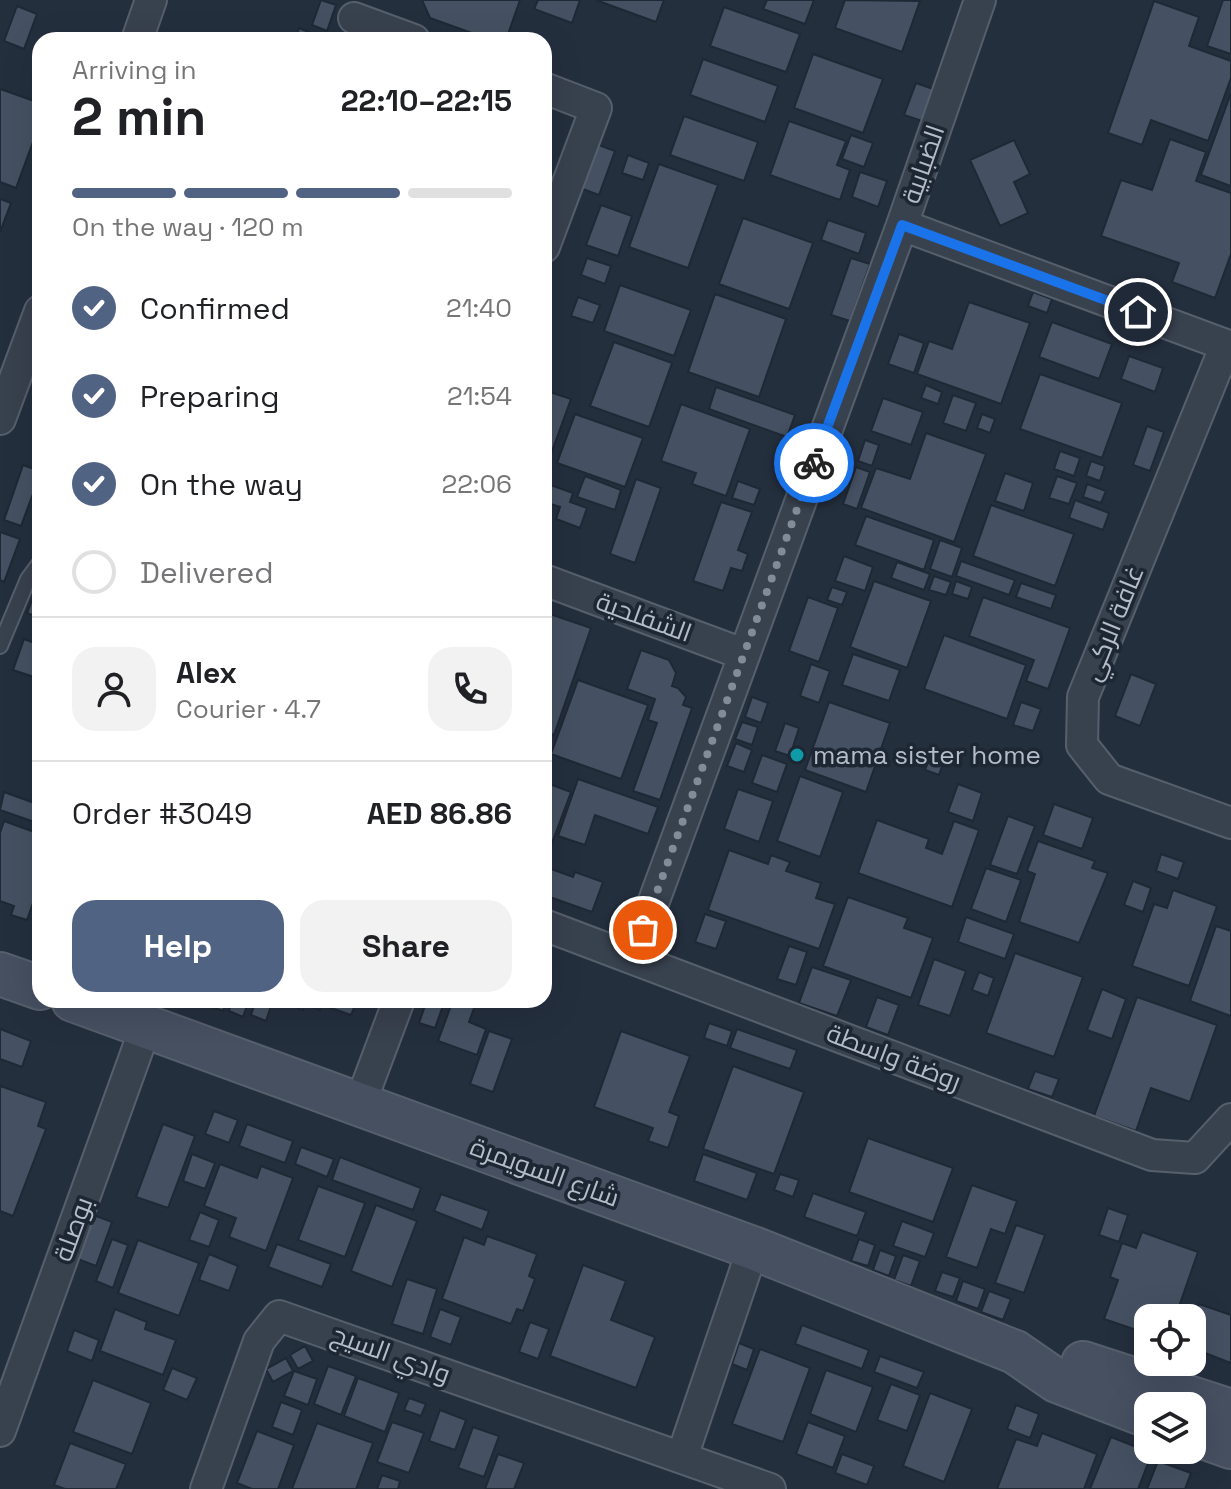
<!DOCTYPE html>
<html lang="en">
<head>
<meta charset="utf-8">
<style>
	:root { --surface:#fff; --page:#f2f2f2; --text:#202124; --muted:#757577; --line:#e0e0e0; --accent:#506383 }
	body { margin:0; font-family:"Space Grotesk",Cairo,sans-serif; background:var(--page); color:var(--text); height:100vh; display:flex; flex-direction:column; font-size:30px; white-space:nowrap }
	* { box-sizing:border-box; margin:0 }
	p { font-size:26px; color:var(--muted) }
	.icon { flex:none; width:44px; height:44px; fill:none; stroke:currentColor; stroke-width:2; stroke-linecap:round; stroke-linejoin:round }
	.map { position:relative; flex:1; overflow:hidden }
	.panel { position:absolute; left:32px; top:32px; width:520px; height:976px; display:flex; flex-direction:column; background:var(--surface); border-radius:24px; box-shadow:0 8px 32px #0002 }
	.panel>* { flex:none }
	.controls { position:absolute; left:1134px; top:1304px; display:grid; gap:16px }
	.controls a { display:grid; place-items:center; width:72px; height:72px; border-radius:16px; background:var(--surface); box-shadow:0 8px 32px #0002; font-size:40px }
	.pin { position:absolute; display:grid; place-items:center; width:68px; height:68px; color:#fff; margin:-34px; border:4px solid #fff; border-radius:50%; box-shadow:0 2px 8px #0007 }
	.courier { position:absolute; display:grid; place-items:center; width:80px; height:80px; margin:-40px; border:6px solid #1a73e8; border-radius:50%; background:#fff; color:#222; box-shadow:0 2px 10px #0007 }
	.headline em { font-style:normal; font-weight:700 }
	.headline div { display:flex; flex-direction:column-reverse }
	.headline { display:flex; align-items:center; justify-content:space-between; height:136px; padding:0 40px }
	h1 { font-size:52px; font-weight:700; line-height:60px }
	.bar { display:grid; grid-template-columns:repeat(4,1fr); gap:12px 8px; align-content:center; height:96px; padding:0 40px }
	.bar i { height:10px; border-radius:6px; background:var(--line) }
	.bar .active { background:var(--accent) }
	.bar p { grid-column:span 4 }
	.line { display:flex; align-items:center; gap:20px; padding:0 40px; border-top:2px solid var(--line) }
	.line div { flex:1 }
	.round { display:grid; place-items:center; flex:none; width:84px; height:84px; border-radius:24px; background:var(--page) }
	ol { padding:0 40px; list-style:none }
	li { display:flex; align-items:center; gap:24px; height:88px }
	li p { margin-inline-start:auto }
	li .icon { padding:8px; border-radius:50%; background:var(--accent); color:#fff; stroke-width:4 }
	li:last-child { color:var(--muted) }
	li i { width:44px; height:44px; border:4px solid var(--line); border-radius:50% }
	.cta { display:flex; gap:16px; margin-top:auto; padding:16px 40px }
	.cta a { flex:1; height:92px; border-radius:24px; background:var(--accent); color:#fff; font-size:32px; font-weight:700; line-height:92px; text-align:center }
	.cta a+a { background:var(--page); color:var(--text) }
	.map>svg:first-child { display:block }
</style>
</head>
<body>
<div class="map">
<svg width="1231" height="1489" viewBox="0 0 1231 1489">
	<rect width="100%" height="100%" fill="#242f3e"/>
	<!-- building -->
	<path fill="#455162" stroke="#1f2835" stroke-width="2" d="M321,0L336,5L327,31L312,25Z
		M422,0H520L506,40H491L430,18Z
		M538,0H580L572,23L534,9Z
		M596,0H664L656,22Z
		M767,0H814L805,24L763,9Z
		M845,0L920,1L902,52L835,28Z
		M1223,0H1231V54L1207,46Z
		M1154,1L1199,17L1189,46L1231,61V78L1208,141L1151,120L1142,145L1108,133Z
		M17,6L37,14L24,49L4,41Z
		M724,7L800,34L786,72L710,46Z
		M299,28L316,35L314,40H295Z
		M813,54L883,79L863,133L794,108Z
		M703,59L778,86L765,122L690,95Z
		M916,83L936,90L925,122L904,115Z
		M0,89L40,103V123L16,188L0,182Z
		M1231,93V186L1201,175Z
		M684,116L758,142L744,181L670,155Z
		M789,121L846,141L837,165L850,170L840,200L770,175Z
		M851,135L873,143L864,167L842,159Z
		M1170,139L1206,152L1196,181L1231,193V254L1215,298L1172,282L1179,263L1101,236L1121,180L1152,190Z
		M1014,140L1030,174L1014,182L1028,213L1000,226L970,160Z
		M596,144L615,151L599,195L580,188Z
		M628,155L649,163L643,180L622,173Z
		M659,164L718,185L688,268L629,247Z
		M860,172L887,181L878,207L852,197Z
		M0,199L11,203L0,232Z
		M601,205L632,216L618,256L586,245Z
		M743,218L813,243L789,309L719,284Z
		M828,220L866,233L859,254L821,240Z
		M587,258L611,266L605,284L581,275Z
		M851,258L870,264L850,321L831,315Z
		M620,285L691,310L674,356L604,331Z
		M1033,292L1052,299L1047,313L1028,306Z
		M715,294L786,319L759,397L688,372Z
		M578,297L600,305L593,323L571,316Z
		M969,302L1030,323L1001,404L917,374L929,341L952,349Z
		M1052,322L1112,344L1099,379L1039,357Z
		M899,334L924,343L914,373L888,364Z
		M614,342L672,363L649,427L590,406Z
		M1129,356L1163,368L1155,392L1121,379Z
		M1040,374L1122,403L1102,458L1020,429Z
		M926,385L942,392L938,404L921,398Z
		M716,387L795,415L787,437L709,409Z
		M544,390L571,399L551,454L544,451Z
		M953,395L976,403L966,431L943,423Z
		M883,398L923,412L911,445L871,431Z
		M681,404L750,429L726,496L692,484L696,473L661,461Z
		M575,414L643,438L625,487L557,463Z
		M982,414L995,419L990,433L977,428Z
		M1147,426L1164,432L1150,471L1133,465Z
		M926,433L986,454L954,542L861,508L876,468L910,479Z
		M865,440L879,445L872,466L858,461Z
		M1060,451L1080,458L1074,476L1054,469Z
		M1091,461L1105,466L1100,481L1086,476Z
		M23,465L40,471V475L21,526L4,520Z
		M856,467L870,472L857,509L843,504Z
		M1005,473L1033,483L1024,511L995,501Z
		M585,476L621,490L615,510L577,497Z
		M1057,476L1077,483L1069,504L1049,498Z
		M636,479L661,488L635,563L610,554Z
		M738,481L760,489L754,505L732,498Z
		M545,483L573,493L570,502L587,508L580,528L556,519L560,507L544,502Z
		M1087,484L1106,491L1101,503L1083,497Z
		M1075,500L1109,513L1103,530L1069,518Z
		M721,502L752,512L738,550L748,554L742,571L731,568L723,591L693,581Z
		M991,505L1074,534L1055,586L973,556Z
		M866,516L934,540L924,570L855,545Z
		M0,532L20,539L4,582L0,580Z
		M940,540L962,548L952,577L930,569Z
		M844,556L873,567L865,591L835,581Z
		M961,561L1015,580L1009,595L956,576Z
		M897,562L930,574L924,590L891,578Z
		M934,576L951,582L946,595L929,590Z
		M874,581L931,601L907,668L850,647Z
		M956,581L972,587L968,599L952,594Z
		M1021,583L1056,595L1051,609L1016,597Z
		M832,587L847,592L842,605L827,600Z
		M36,590L40,592V618L27,613Z
		M808,597L838,608L819,662L789,651Z
		M983,597L1070,628L1048,689L1026,681L1034,660L969,636Z
		M547,613L591,628L554,735L544,732V621Z
		M944,635L1026,665L1007,719L924,689Z
		M24,639L40,645V679L13,670Z
		M641,650L669,660L676,673L672,686L678,688L686,697L683,705L692,708L660,800L633,791L657,723L648,720L655,699L627,689Z
		M853,654L900,670L889,701L842,685Z
		M811,664L830,671L819,703L800,696Z
		M1131,674L1156,684L1140,726L1115,716Z
		M578,680L648,705L621,779L551,754Z
		M752,697L768,703L761,723L745,717Z
		M829,702L890,723L866,792L805,770Z
		M1021,702L1041,709L1033,731L1013,725Z
		M742,722L758,727L752,745L735,739Z
		M785,723L799,728L790,756L775,751Z
		M736,743L752,750L744,772L727,766Z
		M932,750L946,755L939,775L925,770Z
		M762,755L787,764L777,792L752,783Z
		M800,776L843,792L820,857L777,841Z
		M578,779L658,807L648,834L595,815L585,845L558,836Z
		M544,782L571,792L546,859L544,858Z
		M958,784L982,793L973,821L948,812Z
		M738,789L773,801L759,842L724,829Z
		M4,792L40,805V824L0,810Z
		M1054,804L1093,818L1082,849L1043,835Z
		M1008,816L1035,826L1017,874L990,865Z
		M877,820L929,839L926,848L942,854L954,821L979,830L952,907L858,873Z
		M4,821L40,834V883L27,920L11,915L14,906L0,901V833Z
		M1038,841L1095,861L1092,868L1108,873L1079,943L1019,922L1035,874L1027,871Z
		M729,850L768,864L771,855L790,862L786,871L821,883L816,898L835,904L819,949L708,910Z
		M1161,854L1184,862L1178,879L1156,871Z
		M546,867L573,877L575,872L603,882L592,912L544,895Z
		M986,868L1021,880L1006,922L971,909Z
		M1133,881L1151,888L1143,912L1124,905Z
		M1173,890L1217,906L1189,986L1132,966L1154,904L1167,908Z
		M848,897L908,918L904,928L933,938L911,998L823,966Z
		M705,914L726,921L716,949L695,942Z
		M966,917L1014,934L1005,959L958,942Z
		M1216,926L1231,931V1016L1190,1001Z
		M789,946L807,952L796,985L777,979Z
		M1015,953L1083,977L1054,1057L986,1033Z
		M934,959L966,971L950,1016L918,1005Z
		M812,967L851,980L837,1016L799,1003Z
		M979,972L994,978L988,996L972,990Z
		M1102,989L1126,999L1112,1039L1087,1030Z
		M877,997L899,1005L888,1035L866,1027Z
		M1137,997L1217,1025L1190,1102L1151,1088L1136,1131L1094,1116Z
		M193,1000H227L223,1011Z
		M232,1000H249L243,1017L229,1011Z
		M256,1000H273L266,1021L251,1015Z
		M291,1000H323L320,1010L305,1004L303,1010L289,1005Z
		M330,1000H357L351,1015L328,1007Z
		M427,1000H445L435,1028L419,1023Z
		M453,1000H477L469,1022L486,1029L477,1055L438,1041Z
		M709,1023L732,1031L727,1046L704,1038Z
		M0,1029L31,1041L22,1067L0,1059Z
		M737,1029L797,1050L790,1069L730,1048Z
		M489,1031L512,1039L493,1092L470,1084Z
		M621,1031L690,1056L669,1112L679,1116L668,1148L648,1141L653,1128L594,1107Z
		M733,1066L804,1092L774,1174L703,1149Z
		M1035,1071L1059,1079L1052,1097L1028,1089Z
		M0,1086L46,1102L38,1126L46,1129L13,1216L0,1211Z
		M214,1111L238,1120L229,1143L205,1134Z
		M163,1124L195,1136L168,1208L136,1197Z
		M247,1124L293,1141L285,1163L239,1146Z
		M868,1138L953,1168L933,1222L849,1192Z
		M301,1147L334,1159L327,1177L295,1164Z
		M192,1154L215,1163L205,1189L183,1181Z
		M703,1154L757,1173L747,1200L694,1181Z
		M340,1157L421,1188L413,1210L332,1180Z
		M220,1164L257,1178L261,1166L293,1178L266,1251L229,1237L236,1218L204,1206Z
		M780,1174L799,1180L793,1197L774,1190Z
		M972,1185L1017,1201L1005,1234L991,1229L977,1268L946,1257Z
		M318,1186L365,1203L345,1257L298,1240Z
		M813,1193L866,1212L857,1236L804,1217Z
		M441,1194L489,1211L482,1230L434,1211Z
		M376,1205L417,1221L392,1287L351,1271Z
		M1108,1208L1128,1215L1119,1242L1099,1235Z
		M200,1212L219,1220L209,1247L189,1240Z
		M91,1214L112,1222L96,1266L75,1258Z
		M902,1221L934,1233L925,1257L893,1246Z
		M1016,1225L1045,1235L1024,1293L995,1283Z
		M1142,1232L1198,1252L1175,1318H1148V1334L1104,1319L1118,1280L1110,1277L1122,1243L1136,1248Z
		M487,1236L537,1254L529,1276L535,1279L523,1311L517,1309L511,1324L442,1299L464,1237L484,1245Z
		M112,1239L128,1245L113,1288L96,1281Z
		M859,1239L875,1245L868,1266L851,1261Z
		M138,1240L199,1263L179,1316L118,1293Z
		M277,1244L331,1264L322,1287L268,1267Z
		M880,1250L896,1256L889,1276L873,1270Z
		M209,1254L238,1266L229,1291L199,1280Z
		M903,1255L920,1261L911,1286L894,1280Z
		M583,1265L626,1281L611,1320L655,1337L636,1388L550,1356Z
		M942,1272L960,1278L953,1297L935,1291Z
		M407,1279L437,1289L423,1334L392,1324Z
		M963,1281L985,1289L978,1309L956,1301Z
		M989,1291L1011,1299L1003,1320L981,1312Z
		M1199,1304L1231,1315V1363L1192,1348V1323Z
		M115,1309L147,1322L145,1329L176,1340L163,1375L100,1351Z
		M440,1309L461,1317L451,1345L430,1337Z
		M530,1322L549,1329L538,1359L519,1352Z
		M802,1325L869,1350L862,1369L795,1344Z
		M74,1330L99,1340L92,1361L67,1351Z
		M739,1343L754,1349L747,1370L732,1364Z
		M305,1346L313,1361L298,1369L290,1355Z
		M760,1349L810,1368L783,1442L732,1424Z
		M880,1356L924,1372L917,1388L874,1372Z
		M286,1358L293,1371L273,1382L266,1369Z
		M328,1366L356,1376L341,1415L314,1404Z
		M172,1368L197,1378L187,1400L163,1390Z
		M826,1370L873,1387L856,1432L810,1414Z
		M294,1371L317,1379L308,1405L284,1396Z
		M358,1378L399,1393L385,1432L344,1416Z
		M93,1380L151,1403L132,1454L73,1432Z
		M891,1384L920,1395L907,1431L877,1420Z
		M930,1393L972,1409L944,1482L903,1466Z
		M409,1398L426,1404L421,1416L404,1410Z
		M281,1402L302,1410L293,1435L272,1427Z
		M1016,1405L1039,1414L1030,1438L1007,1429Z
		M440,1410L466,1420L455,1450L429,1441Z
		M392,1422L424,1433L409,1473L377,1462Z
		M808,1422L845,1436L833,1468L796,1454Z
		M317,1423L373,1443L356,1489H292Z
		M473,1427L499,1436L484,1477L458,1468Z
		M257,1431L294,1445L278,1489H252L237,1483Z
		M1042,1433L1097,1454L1084,1489H997L1016,1439L1037,1446Z
		M1111,1437L1152,1453L1138,1489H1090Z
		M70,1443L126,1464L116,1489H65L54,1485Z
		M498,1454L524,1463L514,1489H485Z
		M842,1454L874,1466L867,1485L835,1473Z
		M1158,1461L1191,1473L1185,1489H1147Z
		M382,1475L400,1481L398,1489H377Z"/>
	<g fill="none" stroke-linecap="round" stroke-linejoin="round">
		<!-- lane casing -->
		<g stroke="#565f6c" stroke-width="18">
			<path id="lane" d="M0,646L28,579L40,563"/>
		</g>
		<!-- street casing -->
		<g stroke="#565f6c" stroke-width="34">
			<path id="street" d="M354,18L414,40
				M137,40L151,0
				M544,88L596,108L544,247
				M902,225L1231,347
				M1226,345L1083,697L1082,745L1109,779L1231,823
				M0,419L40,311
				M544,580L743,654
				M544,925L1152,1155L1195,1158L1231,1119
				M633,958L902,225L980,0
				M360,1104L399,1000
				M0,1431L146,1026
				M682,1457L753,1248
				M206,1489L259,1341L279,1316L770,1489"/>
		</g>
		<!-- secondary casing -->
		<g stroke="#565f6c" stroke-width="46">
			<path id="secondary" d="M0,974L40,988
				M73,1000L753,1248L1015,1352L1057,1381L1148,1416
				M1083,1363L1231,1411
				M1192,1433L1231,1447"/>
		</g>
		<!-- lane -->
		<use href="#lane" stroke="#38414e" stroke-width="14"/>
		<!-- street -->
		<use href="#street" stroke="#38414e" stroke-width="30"/>
		<!-- secondary -->
		<use href="#secondary" stroke="#465061" stroke-width="42"/>
	</g>
	<g fill="none" stroke-linecap="round" stroke-linejoin="round">
		<!-- done -->
		<path stroke="#828b98" stroke-width="8" stroke-dasharray="0 14.4" d="M643,930L814,463"/>
		<!-- route -->
		<path stroke="#1a73e8" stroke-width="10" d="M814,463L902,225L1138,312"/>
	</g>
	<!-- markers -->
	<circle fill="#0f9aa8" stroke="#1d2633" stroke-width="3" cx="797" cy="755" r="8"/>
	<g text-anchor="middle" stroke-width="7" stroke-linejoin="round" paint-order="stroke">
		<!-- street labels -->
		<g font-size="26" fill="#b4bcc9" stroke="#1d2633">
			<text transform="translate(923 164) rotate(-71)" y="9">الضبابية</text>
			<text transform="translate(644 617) rotate(20)" y="9">الشفلحية</text>
			<text transform="translate(1113 623) rotate(-68)" y="9">غافة الركي</text>
			<text transform="translate(894 1057) rotate(21)" y="9">روضة واسطة</text>
			<text transform="translate(545 1172) rotate(20)" y="9">شارع السويمرة</text>
			<text transform="translate(73 1229) rotate(-70)" y="9">بوصلة</text>
			<text transform="translate(391 1354) rotate(20)" y="9">وادي السيج</text>
		</g>
		<!-- poi labels -->
		<g font-size="26" fill="#b4bcc9" stroke="#1d2633" text-anchor="start">
			<text x="813" y="764">mama sister home</text>
		</g>
	</g>
</svg>
<div class="controls">
<a><svg class="icon" aria-label="locate" viewBox="0 0 24 24"><circle cx="12" cy="12" r="6"/><path d="M12 2v4M12 18v4M2 12h4M18 12h4"/></svg></a>
<a><svg class="icon" aria-label="layers" viewBox="0 0 24 24"><path d="M12 4l9 5-9 5-9-5zM3 14l9 5 9-5"/></svg></a>
</div>
<div class="pin" style="left:643px;top:930px;background:#ea580c"><svg class="icon" aria-label="bag" viewBox="0 0 24 24"><path d="M5 8h14l-1 12H6zM9 8a3 3 0 0 1 6 0"/></svg></div>
<div class="pin" style="left:1138px;top:312px;background:#1f2937"><svg class="icon" aria-label="home" viewBox="0 0 24 24"><path d="M3 11l9-7 9 7M6 9v11h12V9"/></svg></div>
<div class="courier" style="left:814px;top:463px"><svg class="icon" aria-label="bike" viewBox="0 0 24 24"><circle cx="6" cy="16" r="4"/><circle cx="18" cy="16" r="4"/><path d="M6 16l4-8h5l3 8M10 8l3 8H6M13 5h3"/></svg></div>
<section class="panel">
<div class="headline"><div><h1>2 min</h1><p>Arriving in</p></div><em>22:10–22:15</em></div>
<div class="bar"><i class="active"></i><i class="active"></i><i class="active"></i><i></i><p>On the way · 120 m</p></div>
<ol>
<li><svg class="icon" aria-label="check" viewBox="0 0 24 24"><path d="M5 12l5 5 9-10"/></svg>Confirmed<p>21:40</p></li>
<li><svg class="icon" aria-label="check" viewBox="0 0 24 24"><path d="M5 12l5 5 9-10"/></svg>Preparing<p>21:54</p></li>
<li><svg class="icon" aria-label="check" viewBox="0 0 24 24"><path d="M5 12l5 5 9-10"/></svg>On the way<p>22:06</p></li>
<li><i></i>Delivered</li>
</ol>
<div class="line" style="height:144px"><a class="round"><svg class="icon" aria-label="person" viewBox="0 0 24 24"><circle cx="12" cy="8" r="4"/><path d="M4 21q1-7 8-7t8 7"/></svg></a><div><b>Alex</b><p>Courier · 4.7</p></div><a class="round"><svg class="icon" aria-label="phone" viewBox="0 0 24 24"><path d="M5 4h4l2 5-3 2q2 4 5 5l2-3 5 2v4C11 20 4 13 5 4z"/></svg></a></div>
<div class="line" style="height:104px"><div>Order #3049</div><b>AED 86.86</b></div>
<div class="cta"><a>Help</a><a>Share</a></div>
</section>
</div>
</body>
</html>
